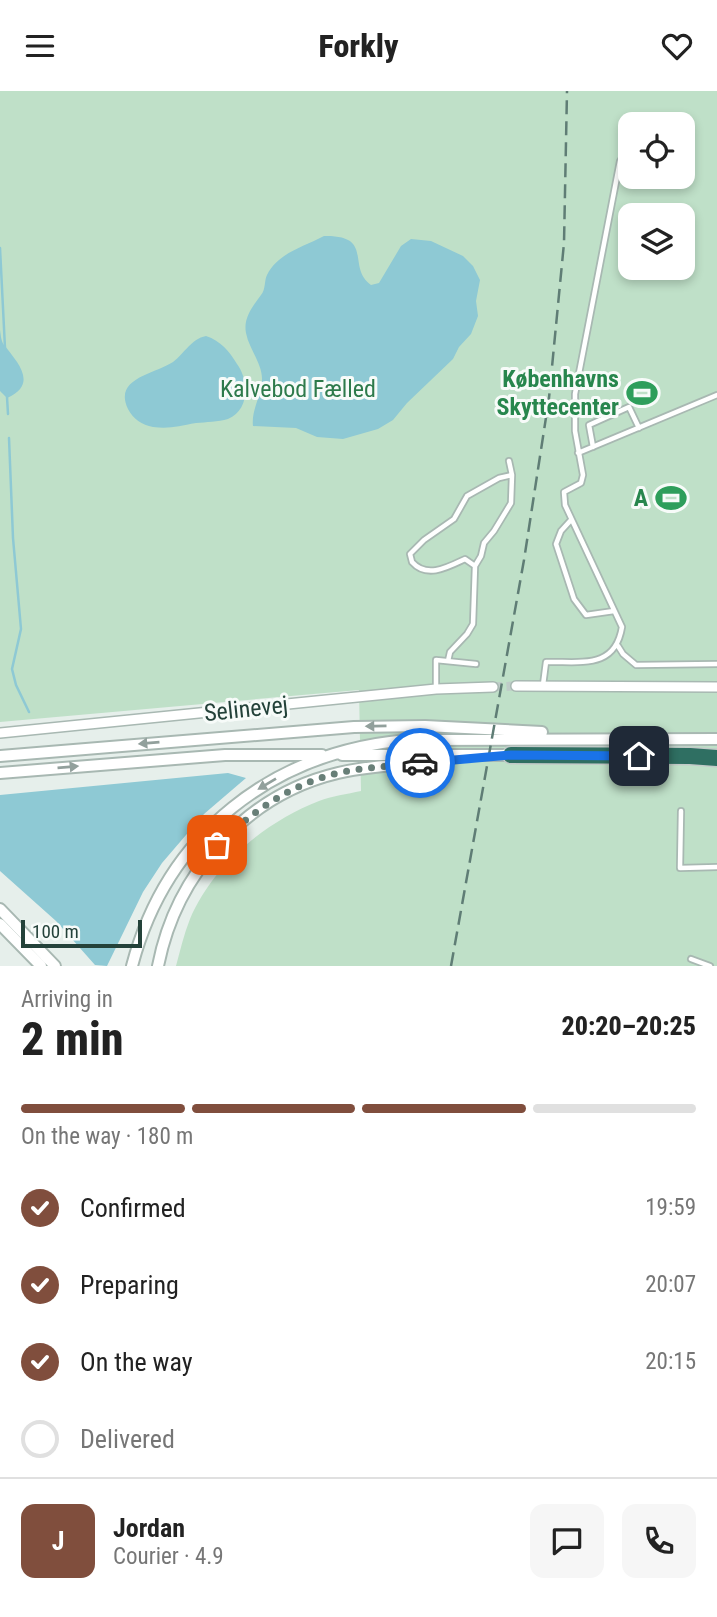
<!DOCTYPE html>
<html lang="en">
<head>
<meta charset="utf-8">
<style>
	:root { --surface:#fff; --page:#f6f6f6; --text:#222; --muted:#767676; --line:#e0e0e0; --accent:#804e3d }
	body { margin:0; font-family:"Roboto Condensed",sans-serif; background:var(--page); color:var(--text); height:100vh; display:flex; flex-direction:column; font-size:26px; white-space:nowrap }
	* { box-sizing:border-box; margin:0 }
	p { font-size:23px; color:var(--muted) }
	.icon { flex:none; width:38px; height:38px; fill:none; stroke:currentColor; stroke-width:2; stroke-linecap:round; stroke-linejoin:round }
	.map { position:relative; height:875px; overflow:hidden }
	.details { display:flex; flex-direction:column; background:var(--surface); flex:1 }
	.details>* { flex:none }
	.controls { position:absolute; left:618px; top:21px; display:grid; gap:14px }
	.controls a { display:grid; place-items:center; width:77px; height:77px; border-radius:14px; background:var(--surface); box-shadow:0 4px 10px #0003; font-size:35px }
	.scale { position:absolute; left:21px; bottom:18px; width:121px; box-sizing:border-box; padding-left:7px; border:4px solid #24423a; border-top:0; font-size:19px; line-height:24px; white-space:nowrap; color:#24423a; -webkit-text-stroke:5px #f7fbf9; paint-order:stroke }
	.pin { position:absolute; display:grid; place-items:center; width:60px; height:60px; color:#fff; margin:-30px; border-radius:14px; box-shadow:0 4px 10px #0006 }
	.courier { position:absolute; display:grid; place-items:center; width:70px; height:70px; margin:-35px; border:5px solid #1a73e8; border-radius:50%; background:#fff; color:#222; box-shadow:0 2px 9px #0007 }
	.headline em { font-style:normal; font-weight:800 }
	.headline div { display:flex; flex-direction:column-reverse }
	.headline { display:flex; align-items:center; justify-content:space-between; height:119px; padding:0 21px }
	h1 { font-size:46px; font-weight:800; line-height:52px }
	.bar { display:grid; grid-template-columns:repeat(4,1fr); gap:10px 7px; align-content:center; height:84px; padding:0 21px }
	.bar i { height:9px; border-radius:5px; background:var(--line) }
	.bar .current { background:var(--accent) }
	.bar p { grid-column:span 4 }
	.line { display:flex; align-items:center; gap:18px; padding:0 21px; border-top:2px solid var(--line) }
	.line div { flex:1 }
	.round { display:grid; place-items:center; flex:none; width:74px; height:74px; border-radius:14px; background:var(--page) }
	ol { padding:0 21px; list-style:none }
	li { display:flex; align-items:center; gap:21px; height:77px }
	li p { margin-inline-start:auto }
	li .icon { padding:7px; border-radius:50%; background:var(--accent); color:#fff; stroke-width:4 }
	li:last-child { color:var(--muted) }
	li i { width:38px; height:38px; border:4px solid var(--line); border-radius:50% }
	header { display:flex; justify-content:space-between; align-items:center; height:91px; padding:0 21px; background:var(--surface); font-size:32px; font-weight:800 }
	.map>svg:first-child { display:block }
</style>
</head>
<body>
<header><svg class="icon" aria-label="menu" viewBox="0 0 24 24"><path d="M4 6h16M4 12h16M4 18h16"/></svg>Forkly<svg class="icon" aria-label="heart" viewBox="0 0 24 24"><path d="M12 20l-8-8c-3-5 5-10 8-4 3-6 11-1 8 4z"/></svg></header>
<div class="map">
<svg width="717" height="875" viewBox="0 0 717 875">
	<rect width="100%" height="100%" fill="#e6efeb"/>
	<!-- green -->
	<path fill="#bfe0c8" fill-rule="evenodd" d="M0,0H717V875H176C180,860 184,843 190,828C213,774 265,731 319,710C332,705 347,703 361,700L359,599L0,631ZM630,33H682V86H630ZM630,124H682V177H630Z"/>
	<!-- water -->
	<path fill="#8ec9d4" d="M324,145C375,144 346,176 371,194L379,192L401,155L411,148L431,150L463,165L473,175L480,189L476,210L478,225L471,243L459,256L453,268L407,312L393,329L378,338L343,348L317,346L296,337L253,335C251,319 262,304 262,288C262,272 249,258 246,242C243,227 253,215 261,204C266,198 264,190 267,184C278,162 303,156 324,145Z
		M0,239C1,245 1,251 5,255C17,271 39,293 7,307L0,300Z
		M206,245C221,250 229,260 237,273C249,289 250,319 228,328C218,331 206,331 196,332C179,335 170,338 153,336C142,334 133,328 128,318C113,287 155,283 173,271C185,262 191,248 206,245Z
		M228,682L246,687L204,723L162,772L143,801L107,875L95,874L56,830L0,780V704Z"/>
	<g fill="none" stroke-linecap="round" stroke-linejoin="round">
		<!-- stream -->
		<path stroke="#8ec9d4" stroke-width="2.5" d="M0,157L5,257
			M7,306L8,323
			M9,347L13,447L21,538L12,578L16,594L29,621"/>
		<!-- minor-tunnel -->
		<path stroke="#bfccc8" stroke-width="9" stroke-dasharray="9 4.5" stroke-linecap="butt" d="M493,596L516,595"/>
		<!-- service casing -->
		<g stroke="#a8b8b2" stroke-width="8">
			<path id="service" d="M593,356L589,334L629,316L639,337
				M578,362L717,304
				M571,429L561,440L556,453L574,508L586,524L614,520
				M475,475L465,468C448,476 427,488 412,471L410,463L424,449L454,428L467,405L499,387L512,384
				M618,555L623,563L636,574L717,573
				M448,570L450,561L467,543L473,533L475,475L481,465L484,452L494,440L511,412L512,384L509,370
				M543,594L546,571C580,570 615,579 622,536L565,414L564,401L581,392L583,384L575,340V303L620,70L630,56
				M436,597V569L476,573
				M681,720L680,777L717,776
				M691,868L710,875"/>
		</g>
		<!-- minor casing -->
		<g stroke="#a8b8b2" stroke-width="12">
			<path id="minor" d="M516,595L717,596
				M0,642L436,598L493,596"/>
		</g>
		<!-- tertiary casing -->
		<g stroke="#a8b8b2" stroke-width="14">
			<path id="tertiary" d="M342,664H511
				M0,665L354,636L425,635L542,641
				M0,682L225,664H322
				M0,818L55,875
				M0,833L41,875
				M132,875C167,742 273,661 407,649L717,648
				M158,875C176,783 245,704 338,682C373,674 410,673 445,670"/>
		</g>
		<!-- motorway casing -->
		<g stroke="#c2cac8" stroke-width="19">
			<path id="motorway" d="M511,664L690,665L717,667"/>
		</g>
		<!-- service -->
		<use href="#service" stroke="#fff" stroke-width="4.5"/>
		<!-- minor -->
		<use href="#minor" stroke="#fff" stroke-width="9"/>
		<!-- tertiary -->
		<use href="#tertiary" stroke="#fff" stroke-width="10"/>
		<!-- motorway -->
		<use href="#motorway" stroke="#2f6f62" stroke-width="16"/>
		<!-- rail -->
		<path stroke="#5f7d75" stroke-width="2.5" stroke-dasharray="14 7" stroke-linecap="butt" d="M451,875L524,469L549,307L564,152L567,0"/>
	</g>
	<!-- one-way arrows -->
	<defs><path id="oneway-solid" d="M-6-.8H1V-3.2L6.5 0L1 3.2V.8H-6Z" transform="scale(1.75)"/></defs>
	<g fill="#92a09c">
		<use href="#oneway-solid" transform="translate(376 635) rotate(179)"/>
		<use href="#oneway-solid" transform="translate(149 652) rotate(175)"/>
		<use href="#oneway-solid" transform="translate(68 676) rotate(-5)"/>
		<use href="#oneway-solid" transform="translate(267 693) rotate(149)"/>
	</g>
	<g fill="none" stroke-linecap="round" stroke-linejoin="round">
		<!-- done -->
		<path stroke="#687f78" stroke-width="7" stroke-dasharray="0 12.6" d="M217,754C252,721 291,693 338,682C365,676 393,675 420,672"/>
		<!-- route -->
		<path stroke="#1a73e8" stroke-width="9" d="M420,672L511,664L639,665"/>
	</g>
	<!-- icons -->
	<defs>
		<g id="stadium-bare" transform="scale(2.415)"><path d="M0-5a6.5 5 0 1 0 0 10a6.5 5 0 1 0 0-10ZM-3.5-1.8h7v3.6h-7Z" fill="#2e9e5b" stroke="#f7fbf9" stroke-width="2.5" paint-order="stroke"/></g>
	</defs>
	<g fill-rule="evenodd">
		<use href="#stadium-bare" x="642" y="302"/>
		<use href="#stadium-bare" x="671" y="407"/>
	</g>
	<g text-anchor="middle" stroke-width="6" stroke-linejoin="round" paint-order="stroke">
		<!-- leisure labels -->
		<g font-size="24" font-weight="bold" fill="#27864d" stroke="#f7fbf9" text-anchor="end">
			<text x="619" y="296">Københavns<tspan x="619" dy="28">Skyttecenter</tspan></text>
			<text x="648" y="415">A</text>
		</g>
		<!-- park labels -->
		<g font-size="24" fill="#2d7a4b" stroke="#f7fbf9">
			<text x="298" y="306">Kalvebod Fælled</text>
		</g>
		<!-- street labels -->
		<g font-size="24" fill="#24423a" stroke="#f7fbf9">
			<text transform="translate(246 618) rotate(-6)" y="8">Selinevej</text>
		</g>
	</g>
</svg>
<div class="controls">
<a><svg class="icon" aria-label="locate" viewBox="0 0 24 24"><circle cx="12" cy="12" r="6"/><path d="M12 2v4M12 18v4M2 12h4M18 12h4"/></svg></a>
<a><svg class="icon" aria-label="layers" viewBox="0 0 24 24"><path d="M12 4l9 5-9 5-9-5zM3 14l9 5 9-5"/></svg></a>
</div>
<div class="scale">100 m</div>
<div class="pin" style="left:217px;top:754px;background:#ea580c"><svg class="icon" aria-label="bag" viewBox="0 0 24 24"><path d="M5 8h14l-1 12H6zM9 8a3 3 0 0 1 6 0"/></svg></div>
<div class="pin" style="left:639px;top:665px;background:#1f2937"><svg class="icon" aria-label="home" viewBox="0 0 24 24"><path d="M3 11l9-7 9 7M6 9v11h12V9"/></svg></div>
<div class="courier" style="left:420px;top:672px"><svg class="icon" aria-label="car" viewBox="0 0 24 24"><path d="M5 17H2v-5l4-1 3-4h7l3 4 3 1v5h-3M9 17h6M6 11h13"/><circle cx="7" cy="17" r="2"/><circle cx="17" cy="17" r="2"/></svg></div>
</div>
<section class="details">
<div class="headline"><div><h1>2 min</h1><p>Arriving in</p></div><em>20:20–20:25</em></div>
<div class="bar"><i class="current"></i><i class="current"></i><i class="current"></i><i></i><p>On the way · 180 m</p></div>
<ol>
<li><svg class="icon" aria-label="check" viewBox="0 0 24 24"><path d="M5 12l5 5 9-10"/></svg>Confirmed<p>19:59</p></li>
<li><svg class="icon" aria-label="check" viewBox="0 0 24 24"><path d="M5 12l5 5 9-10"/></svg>Preparing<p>20:07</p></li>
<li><svg class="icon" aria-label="check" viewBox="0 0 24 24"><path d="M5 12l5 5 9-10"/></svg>On the way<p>20:15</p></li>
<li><i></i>Delivered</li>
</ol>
<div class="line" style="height:126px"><b class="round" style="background:var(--accent);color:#fff">J</b><div><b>Jordan</b><p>Courier · 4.9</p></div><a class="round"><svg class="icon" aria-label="chat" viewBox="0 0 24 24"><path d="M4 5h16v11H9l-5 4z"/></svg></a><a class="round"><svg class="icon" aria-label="phone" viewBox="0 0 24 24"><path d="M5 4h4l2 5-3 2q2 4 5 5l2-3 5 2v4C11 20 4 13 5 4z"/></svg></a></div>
</section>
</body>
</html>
